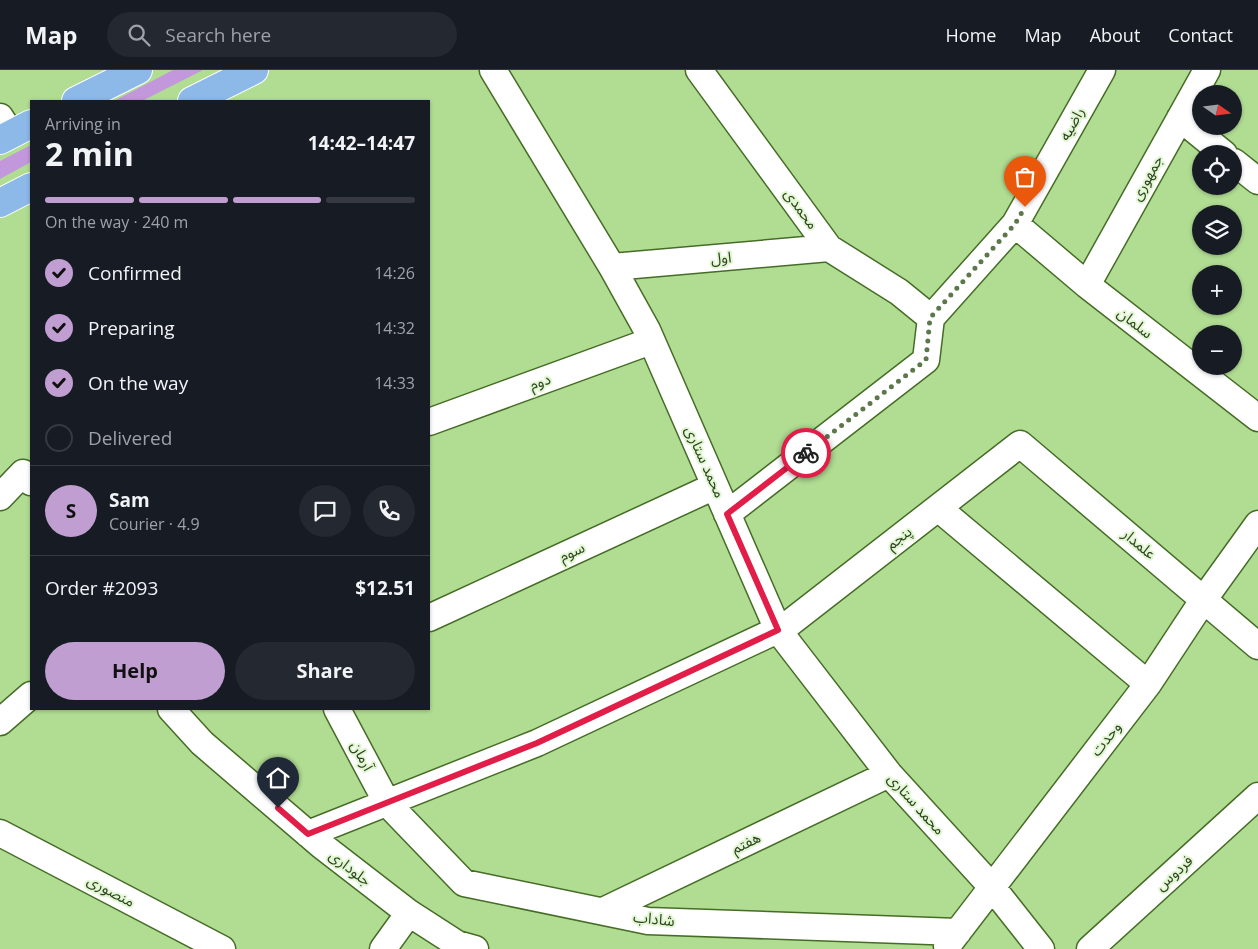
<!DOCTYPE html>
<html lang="en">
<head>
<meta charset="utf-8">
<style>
	:root { --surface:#171b24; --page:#242831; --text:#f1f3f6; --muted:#9ea1a6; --line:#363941; --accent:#c09ed2 }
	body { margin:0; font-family:"Open Sans","Noto Sans Arabic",sans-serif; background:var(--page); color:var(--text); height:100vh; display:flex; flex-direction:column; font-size:19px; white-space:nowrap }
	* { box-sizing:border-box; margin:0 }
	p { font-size:16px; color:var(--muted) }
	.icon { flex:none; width:28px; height:28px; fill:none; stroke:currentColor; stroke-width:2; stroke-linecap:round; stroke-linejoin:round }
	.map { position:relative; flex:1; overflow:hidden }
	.sheet { position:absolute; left:30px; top:30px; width:400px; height:610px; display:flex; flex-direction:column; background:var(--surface); border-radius:0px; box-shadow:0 1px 4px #0004 }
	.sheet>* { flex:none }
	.needle { width:32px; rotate:104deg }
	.tools { position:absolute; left:1192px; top:15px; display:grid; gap:10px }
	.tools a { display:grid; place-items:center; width:50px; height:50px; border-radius:50%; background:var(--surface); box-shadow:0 1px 4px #0004; font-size:25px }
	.pin { position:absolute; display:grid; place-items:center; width:42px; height:42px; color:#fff; margin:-51px -21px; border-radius:50% 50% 50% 0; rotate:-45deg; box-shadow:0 0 5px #0007 }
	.pin .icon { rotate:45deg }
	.courier { position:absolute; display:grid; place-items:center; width:50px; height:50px; margin:-25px; border:4px solid #e11d48; border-radius:50%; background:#fff; color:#222; box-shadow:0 1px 6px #0007 }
	.summary em { font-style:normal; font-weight:700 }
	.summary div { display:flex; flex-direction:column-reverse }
	.summary { display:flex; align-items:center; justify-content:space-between; height:85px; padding:0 15px }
	h1 { font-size:32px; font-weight:700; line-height:38px }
	.bar { display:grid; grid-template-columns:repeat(4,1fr); gap:8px 5px; align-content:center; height:60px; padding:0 15px }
	.bar i { height:6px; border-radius:4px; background:var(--line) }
	.bar .on { background:var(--accent) }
	.bar p { grid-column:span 4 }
	.line { display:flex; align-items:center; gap:12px; padding:0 15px; border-top:1px solid var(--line) }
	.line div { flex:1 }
	.round { display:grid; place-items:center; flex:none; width:52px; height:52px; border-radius:26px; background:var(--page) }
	ol { padding:0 15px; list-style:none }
	li { display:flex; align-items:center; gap:15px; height:55px }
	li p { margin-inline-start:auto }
	li .icon { padding:5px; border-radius:50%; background:var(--accent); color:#111; stroke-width:4 }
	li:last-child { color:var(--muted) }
	li i { width:28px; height:28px; border:2px solid var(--line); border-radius:50% }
	.primary-button { display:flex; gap:10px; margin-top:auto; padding:10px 15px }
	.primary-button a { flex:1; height:58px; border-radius:30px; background:var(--accent); color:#111; font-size:20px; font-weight:700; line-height:58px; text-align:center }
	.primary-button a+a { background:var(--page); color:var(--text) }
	header { display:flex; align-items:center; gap:30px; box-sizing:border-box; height:70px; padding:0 25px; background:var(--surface); border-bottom:1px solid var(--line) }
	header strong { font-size:24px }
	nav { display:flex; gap:28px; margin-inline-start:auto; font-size:18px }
	.search { width:350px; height:45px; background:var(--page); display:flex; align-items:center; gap:12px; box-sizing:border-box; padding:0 18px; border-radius:28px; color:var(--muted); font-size:19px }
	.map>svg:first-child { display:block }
</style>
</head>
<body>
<header>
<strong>Map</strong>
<div class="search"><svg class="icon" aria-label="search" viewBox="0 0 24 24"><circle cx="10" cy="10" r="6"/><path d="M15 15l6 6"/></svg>Search here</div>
<nav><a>Home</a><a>Map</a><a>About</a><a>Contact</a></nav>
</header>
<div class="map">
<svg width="1258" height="879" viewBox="0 0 1258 879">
	<rect width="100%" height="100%" fill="#b1dd93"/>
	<!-- green -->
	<path fill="#c397dc" d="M173,0H203L142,31H114Z
		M31,75V92L0,109V91Z"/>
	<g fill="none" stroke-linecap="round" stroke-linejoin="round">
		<!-- minor casing -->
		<g stroke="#466c26" stroke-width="29">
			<path id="minor" d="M493,0L612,197L647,260L778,560L889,704L992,817L1041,879
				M699,0L829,178L899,222L931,248
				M0,47L11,64
				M1180,48L1224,84
				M1234,92L1258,111
				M1015,154L1087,215L1258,348
				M612,197L829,178
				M1087,215L1207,0
				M931,248L1015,154L1102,0
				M429,352L651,271
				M0,427L23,403L31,412
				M938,438L1148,614
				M727,444L926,290L931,248
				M429,548L715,416
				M171,639L202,673L321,775L409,843L457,874L475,879
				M337,639L387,733L464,813L648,851L958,862
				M0,652L31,625
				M0,763L222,879
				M308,764L537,673L786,556L1020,374L1258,576
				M603,841L889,704
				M947,876L1148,614L1204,529L1258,454
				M383,879L409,843
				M1090,879L1258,726"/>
		</g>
		<!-- major casing -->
		<g stroke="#fff" stroke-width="30">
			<path id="major" d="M76,31L138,0
				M192,31L254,0
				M0,70L31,54
				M0,133L31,117"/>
		</g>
		<!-- minor -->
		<use href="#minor" stroke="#fff" stroke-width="26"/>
		<!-- major -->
		<use href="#major" stroke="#8db9e9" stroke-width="28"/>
	</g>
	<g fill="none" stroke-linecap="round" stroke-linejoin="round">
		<!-- done -->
		<path stroke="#5c784a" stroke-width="5" stroke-dasharray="0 9" d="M806,383L926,290L930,248L1015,154L1025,137"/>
		<!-- route -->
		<path stroke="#e11d48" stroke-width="6" d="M278,738L308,764L537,673L778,560L727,444L806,383"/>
	</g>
	<g text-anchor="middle" stroke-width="4" stroke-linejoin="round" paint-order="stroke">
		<!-- street labels -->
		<g font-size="15" fill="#2f4123" stroke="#e0f7d1">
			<text transform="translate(1072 54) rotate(-61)" y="5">راضیه</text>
			<text transform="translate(1147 108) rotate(-61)" y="5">جمهوری</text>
			<text transform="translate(801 139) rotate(54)" y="5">محمدی</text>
			<text transform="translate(721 188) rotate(-5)" y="5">اول</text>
			<text transform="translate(1135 253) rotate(38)" y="5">سلمان</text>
			<text transform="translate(540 312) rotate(-20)" y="5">دوم</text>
			<text transform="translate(705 392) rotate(66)" y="5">محمد ستاری</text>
			<text transform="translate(899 468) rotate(-38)" y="5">پنجم</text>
			<text transform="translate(1139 474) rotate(40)" y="5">علمدار</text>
			<text transform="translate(572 482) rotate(-25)" y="5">سوم</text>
			<text transform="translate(1106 669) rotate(-52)" y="5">وحدت</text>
			<text transform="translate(362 686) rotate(62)" y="5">آرمان</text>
			<text transform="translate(916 734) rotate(48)" y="5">محمد ستاری</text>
			<text transform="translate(746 773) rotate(-26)" y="5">هفتم</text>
			<text transform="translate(350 798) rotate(38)" y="5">جلوداری</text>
			<text transform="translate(1174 803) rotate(-42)" y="5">فردوس</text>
			<text transform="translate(111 821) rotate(28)" y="5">منصوری</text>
			<text transform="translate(654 849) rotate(6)" y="5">شاداب</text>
		</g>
	</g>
</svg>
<div class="tools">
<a><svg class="needle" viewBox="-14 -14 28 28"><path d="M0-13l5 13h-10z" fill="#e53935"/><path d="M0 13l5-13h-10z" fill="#9ea1a6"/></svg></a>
<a><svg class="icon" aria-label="locate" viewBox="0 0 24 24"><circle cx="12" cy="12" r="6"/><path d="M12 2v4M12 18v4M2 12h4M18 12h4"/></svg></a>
<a><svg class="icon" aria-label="layers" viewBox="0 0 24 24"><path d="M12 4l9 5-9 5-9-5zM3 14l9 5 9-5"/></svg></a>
<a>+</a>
<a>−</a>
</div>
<div class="pin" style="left:1025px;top:137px;background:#ea580c"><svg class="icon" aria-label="bag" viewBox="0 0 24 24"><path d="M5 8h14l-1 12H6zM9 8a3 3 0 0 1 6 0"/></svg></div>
<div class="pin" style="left:278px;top:738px;background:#1f2937"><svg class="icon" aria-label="home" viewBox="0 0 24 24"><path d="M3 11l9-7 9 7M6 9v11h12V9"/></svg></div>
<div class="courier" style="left:806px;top:383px"><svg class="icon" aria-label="bike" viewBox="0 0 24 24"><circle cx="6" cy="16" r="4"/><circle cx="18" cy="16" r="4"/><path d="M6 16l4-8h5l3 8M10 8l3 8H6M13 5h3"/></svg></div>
<section class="sheet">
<div class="summary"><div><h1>2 min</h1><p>Arriving in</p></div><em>14:42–14:47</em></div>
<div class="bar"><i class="on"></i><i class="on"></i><i class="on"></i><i></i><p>On the way · 240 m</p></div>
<ol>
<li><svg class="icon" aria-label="check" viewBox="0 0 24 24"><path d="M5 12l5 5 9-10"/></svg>Confirmed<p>14:26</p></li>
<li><svg class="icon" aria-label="check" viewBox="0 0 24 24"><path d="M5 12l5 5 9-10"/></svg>Preparing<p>14:32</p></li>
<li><svg class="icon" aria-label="check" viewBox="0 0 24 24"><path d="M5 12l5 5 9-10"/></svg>On the way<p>14:33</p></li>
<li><i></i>Delivered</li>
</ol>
<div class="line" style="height:90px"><b class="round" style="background:var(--accent);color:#111">S</b><div><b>Sam</b><p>Courier · 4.9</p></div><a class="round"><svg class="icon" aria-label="chat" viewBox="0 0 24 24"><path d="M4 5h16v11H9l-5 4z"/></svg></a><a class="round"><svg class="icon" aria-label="phone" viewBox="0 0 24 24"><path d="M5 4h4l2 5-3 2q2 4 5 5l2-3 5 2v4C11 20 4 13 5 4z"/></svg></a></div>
<div class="line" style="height:65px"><div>Order #2093</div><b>$12.51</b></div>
<div class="primary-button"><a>Help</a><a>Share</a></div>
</section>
</div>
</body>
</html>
